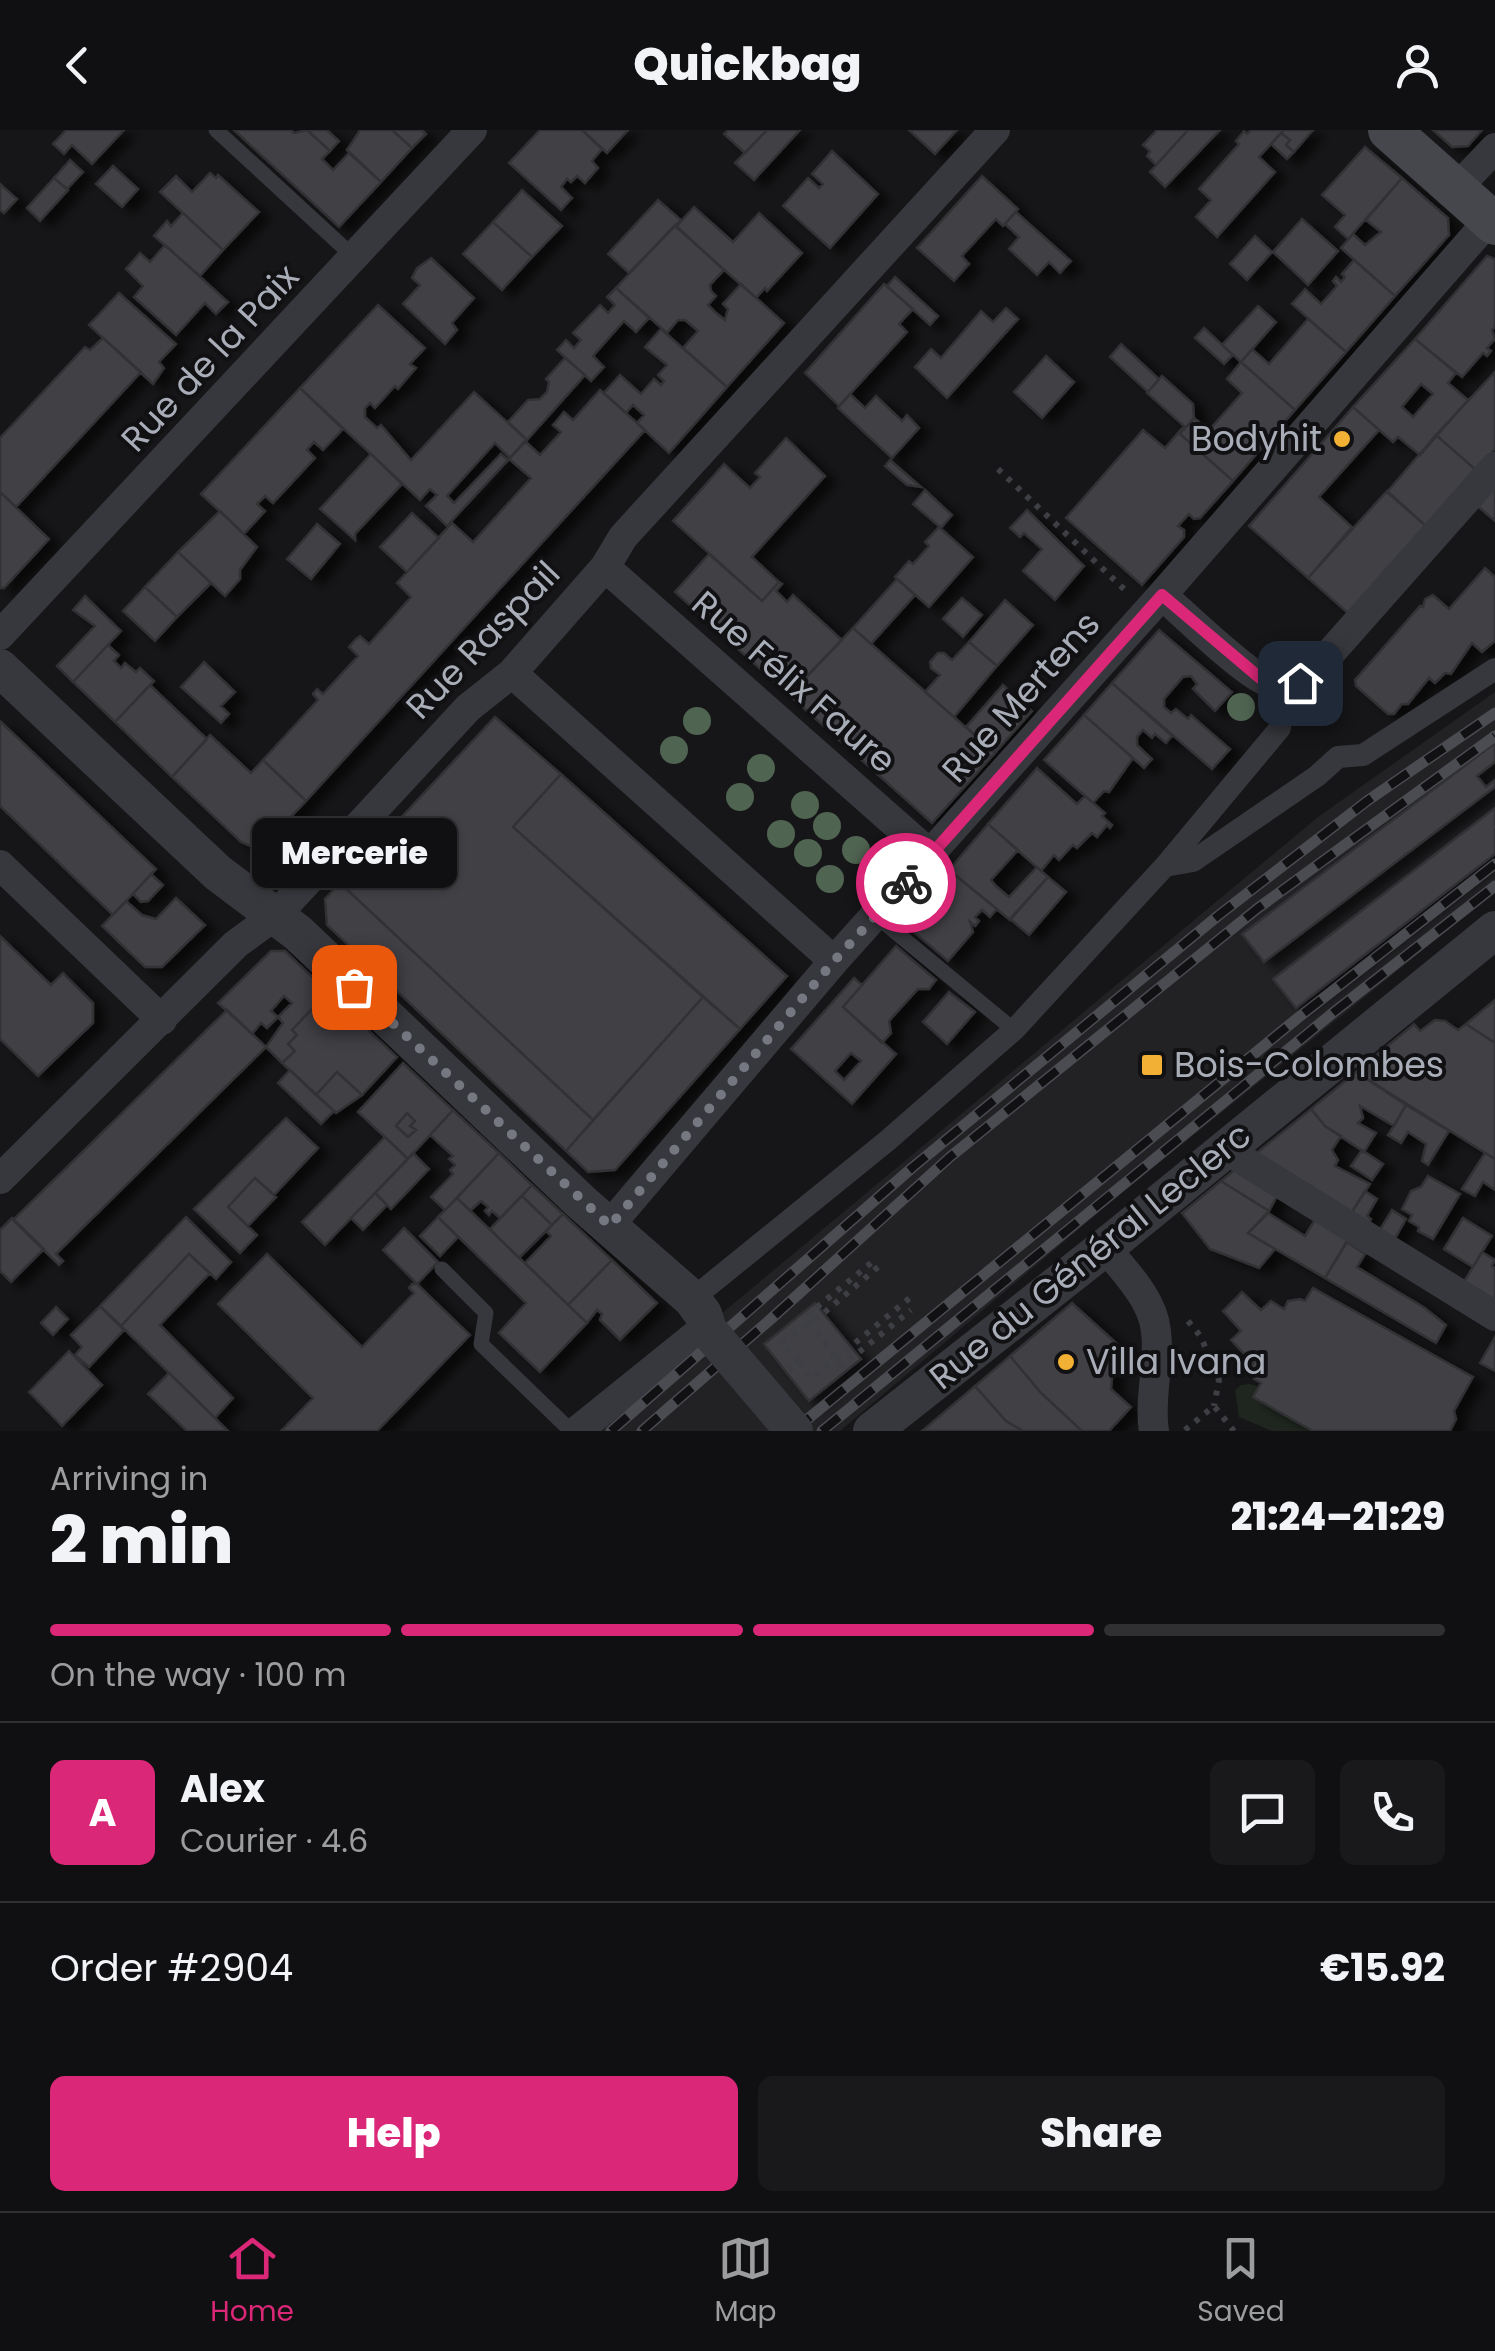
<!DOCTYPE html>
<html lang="en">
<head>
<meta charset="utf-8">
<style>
	:root { --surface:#101012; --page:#19191b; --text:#f1f3f6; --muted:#9c9d9f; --line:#303032; --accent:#db2777 }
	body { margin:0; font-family:Poppins,sans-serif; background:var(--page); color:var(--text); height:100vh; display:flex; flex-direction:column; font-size:38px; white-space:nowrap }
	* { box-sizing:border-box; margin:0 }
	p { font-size:32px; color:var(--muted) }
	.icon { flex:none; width:55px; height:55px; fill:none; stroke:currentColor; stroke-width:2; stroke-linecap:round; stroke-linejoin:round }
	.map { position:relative; height:1301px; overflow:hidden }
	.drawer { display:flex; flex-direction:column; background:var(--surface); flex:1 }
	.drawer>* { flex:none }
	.pin { position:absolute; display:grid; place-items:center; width:85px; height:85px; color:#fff; margin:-42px; border-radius:20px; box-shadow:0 5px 15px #0006 }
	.courier { position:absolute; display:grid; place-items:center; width:100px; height:100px; margin:-50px; border:8px solid #db2777; border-radius:50%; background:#fff; color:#222; box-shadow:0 2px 12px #0007 }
	.bubble { position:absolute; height:70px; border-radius:15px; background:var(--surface); box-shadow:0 2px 8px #0004,0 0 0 2px var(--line); font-size:32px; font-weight:800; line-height:70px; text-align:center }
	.summary em { font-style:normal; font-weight:800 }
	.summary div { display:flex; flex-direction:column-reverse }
	.summary { display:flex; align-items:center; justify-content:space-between; height:170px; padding:0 50px }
	h1 { font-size:65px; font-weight:800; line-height:75px }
	.bar { display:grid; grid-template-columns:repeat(4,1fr); gap:15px 10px; align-content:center; height:120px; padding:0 50px }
	.bar i { height:12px; border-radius:8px; background:var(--line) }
	.bar .on { background:var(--accent) }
	.bar p { grid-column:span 4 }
	.line { display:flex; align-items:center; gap:25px; padding:0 50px; border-top:2px solid var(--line) }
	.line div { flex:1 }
	.round { display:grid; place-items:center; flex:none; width:105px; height:105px; border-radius:15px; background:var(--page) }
	.primary-button { display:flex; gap:20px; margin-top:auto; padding:20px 50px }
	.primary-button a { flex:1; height:115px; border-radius:15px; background:var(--accent); color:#fff; font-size:40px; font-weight:800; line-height:115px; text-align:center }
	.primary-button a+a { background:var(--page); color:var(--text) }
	header { display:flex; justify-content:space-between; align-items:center; height:130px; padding:0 50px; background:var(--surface); font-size:45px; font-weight:800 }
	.menu { display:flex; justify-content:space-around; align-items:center; height:140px; border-top:2px solid var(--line); background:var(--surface); font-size:28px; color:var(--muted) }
	.menu a { display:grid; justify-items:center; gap:5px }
	.menu .on { color:var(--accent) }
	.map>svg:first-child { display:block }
</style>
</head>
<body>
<header><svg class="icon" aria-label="back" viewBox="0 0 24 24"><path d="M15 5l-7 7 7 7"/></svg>Quickbag<svg class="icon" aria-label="person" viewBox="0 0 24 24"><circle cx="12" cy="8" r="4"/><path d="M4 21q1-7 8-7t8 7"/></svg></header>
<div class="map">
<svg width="1495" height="1301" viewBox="0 0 1495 1301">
	<defs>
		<filter id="shadow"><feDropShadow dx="11" dy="6" stdDeviation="5" flood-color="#0009"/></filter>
	</defs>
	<rect width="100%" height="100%" fill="#161618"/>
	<!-- built -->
	<path fill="#222225" d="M1495,562V762L1118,1066L840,1301H588L715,1189L1318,687Z"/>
	<!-- green -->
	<path fill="#1e261f" d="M1250,1254L1259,1257L1254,1268L1313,1301H1272L1239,1287L1235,1260L1241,1255Z"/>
	<!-- building -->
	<path fill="#404145" stroke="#303034" stroke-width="2.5" fill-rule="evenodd" filter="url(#shadow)" d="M66,0H124L92,34L72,15L64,24L53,14Z
		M234,0H291L294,3L307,0L330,21L322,29L333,40L349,23L381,52L339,97Z
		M307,0H327L339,11L330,21Z
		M360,0H392L412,18L381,52L347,20Z
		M392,0H422L426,4L412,18Z
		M540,0H582L602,19L592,31L598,38L585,53L577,46L571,52L567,49L561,57L572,68L561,80L509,33Z
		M582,0H628L607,23Z
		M728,0H767L745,23L724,4Z
		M767,0H800L754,50L735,33Z
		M909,0H957L935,24Z
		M1157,0H1188L1156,35L1147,26L1150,21L1143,15Z
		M1188,0H1220L1165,57L1150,42Z
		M1251,0H1284L1259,27L1275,42L1217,107L1196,87L1211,70L1199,59L1239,14L1236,11L1244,1L1247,4Z
		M1284,0H1313L1294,22L1286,15L1290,10L1281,3Z
		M1433,0H1482L1468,16L1452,17Z
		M1281,3L1290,10L1286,15L1294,22L1287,29L1271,14Z
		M1365,17L1402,48L1348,109L1335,97L1345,85L1322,65Z
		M832,21L878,64L830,118L783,76L808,48L819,58L823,54L812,44Z
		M70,30L83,42L67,59L54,48Z
		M113,36L138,59L122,77L96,54Z
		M210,43L216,48L218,45L259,82L223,120L160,62L176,46L192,62Z
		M982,46L1018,79L1003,96L996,89L962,126L969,134L954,151L917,118Z
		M54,48L68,60L40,91L27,78Z
		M1402,48L1448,88L1449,105L1395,166L1341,118L1353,104L1365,115L1381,102L1366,90Z
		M0,54L17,69L4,83L0,80Z
		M522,60L562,96L532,127L493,92Z
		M658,70L681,90L629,143L608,124Z
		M694,77L733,112L759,83L802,123L767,161L765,158L756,168L676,97Z
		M1016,82L1071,131L1060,143L1049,132L1037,145L1009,119L1019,107L1005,94Z
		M183,83L223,120L200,146L154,106L167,91L171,96Z
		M1302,89L1338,121L1308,155L1273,122Z
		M493,92L532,127L502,160L463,124Z
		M675,95L724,140L710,155L711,161L716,166L708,175L715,182L725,190L728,179L723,174L741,154L784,193L727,257L683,218L698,201L685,190H678L667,203L616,158Z
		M1255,106L1272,122L1247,150L1230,134Z
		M165,115L228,172L216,184L205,173L176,205L134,167L143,156L126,139L140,123L150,132Z
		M1487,126L1495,129V197L1492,200L1495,209L1487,218L1491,221L1487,226L1483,223L1462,247L1415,209Z
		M431,128L474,168L452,193L457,200L445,214L403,174L420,155L412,148L417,138Z
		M1354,130L1395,166L1346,222L1292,174L1305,159L1321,174L1337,156L1333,151L1336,147L1341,152L1345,147L1342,144Z
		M895,147L938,186L930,195L887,156Z
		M884,154L913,179L899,194L907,202L839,276L805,243Z
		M616,158L649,188L636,202L624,191L593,226L604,237L591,251L557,220L566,210L574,218L581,210L573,203L600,175L608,183L615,175L607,167Z
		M119,163L176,214L159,232L164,238L153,254L89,195Z
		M378,175L425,218L410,234L416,238L398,259L395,256L375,278L370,273L365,278V287L377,298L381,295L411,330L474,262L527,310L510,328L495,313L447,366L454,373L501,324L508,330L447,396L426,376L437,365L430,359L420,370L300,258Z
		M1258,176L1276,192L1241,232L1222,215Z
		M1006,178L1018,189L947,268L915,237L931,219L941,228L981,181L993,192Z
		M1308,189L1346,222L1295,280L1241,232L1252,219L1269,234Z
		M1204,198L1233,225L1224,234L1195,208Z
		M661,199L727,257L669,323L637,293L644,285L633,275L626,283L604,263L620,245L641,264L654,249L661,255L664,251L658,245L667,235L645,217Z
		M103,208L141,242L16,377L0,362V308L85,217L90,220Z
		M1415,209L1456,243L1448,253L1468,270L1420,325L1398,307L1393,312L1353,277ZM1421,254L1433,264L1413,287L1402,277Z
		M1121,214L1159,249L1148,262L1110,227Z
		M1046,226L1074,252L1042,288L1014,262Z
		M565,228L585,245L527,310L508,292L528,270L540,269L547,262L549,252L546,249Z
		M1241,232L1295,280L1233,351L1180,304L1194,288L1209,300L1242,263L1227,249Z
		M1495,242V319L1476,340L1436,305Z
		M1162,246L1193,274L1194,288L1180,304L1233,351L1200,388L1194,389L1189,384L1178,396L1184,400V407L1142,455L1066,388L1143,300L1165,318L1184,296L1147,263Z
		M300,258L343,299L323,320L314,312L307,320L315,328L273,373L265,366L257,374L265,381L244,404L201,364Z
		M600,260L645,300L306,671L263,630L318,570L313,564L317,559L323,564L358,526L349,517L356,509L360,506L369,514L411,467L397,453L452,393L473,412L531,348L509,329L525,311L540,325L561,302L553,295L564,282L573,290Z
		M850,264L865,278L876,266L902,291L907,285L919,298L892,328L838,278Z
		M1353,277L1379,300L1319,367L1352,397L1308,448L1249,396Z
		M1436,305L1476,340L1426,396L1387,362Z
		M786,308L825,346L752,427L779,452L762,471L673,391L724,334L750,358L760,347L755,343Z
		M371,324L402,354L355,404V410L320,379Z
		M890,330L921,357L907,355L885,336Z
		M1495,352V391L1475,374Z
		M925,360L952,385L941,398L913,374Z
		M1387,361L1426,396L1349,484L1308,448Z
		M0,362L49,409L4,458H0Z
		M1027,380L1084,436L1055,470L1023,441L1042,419L1024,403L1020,407L1010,398Z
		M220,381L257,417L240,440V449L225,466L178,422Z
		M412,383L439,408L407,442L380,417Z
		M317,394L340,414L311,449L287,429Z
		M939,397L973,427L929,477L895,447L909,431L913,434L929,416L925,412Z
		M178,422L211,453L177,487L145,457Z
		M709,424L762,471L779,452L782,454L776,461L787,472L793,465L842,510L789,565L675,462Z
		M1485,438L1495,447V511L1482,522L1472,513L1451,544L1445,543L1435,553L1429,548L1408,574H1402L1394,584H1388L1356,556L1355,550L1420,476L1423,477L1425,469L1433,465L1449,479Z
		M897,449L915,465L871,514L853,498Z
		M145,457L177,487L155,511L123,481Z
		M85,466L121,501L73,552L57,536L95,496L73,480Z
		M962,468L982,485L963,507L943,489Z
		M1005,470L1033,495L997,536L969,512Z
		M853,498L995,623L932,693L789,565Z
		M1159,500L1232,562L1215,581L1193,559L1197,554L1191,546L1183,547L1164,569V577L1171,583L1176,579L1188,589L1191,585L1230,619L1212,639L1112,553Z
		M969,512L997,536L954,587L925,562L940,545L931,538L930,532L938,523H944L952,530Z
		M108,515L119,525L114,531L121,538L125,533L136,542L140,538L154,551L115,592L73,552Z
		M204,532L235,562L221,576L229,584L221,593L181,557Z
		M1112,553L1172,606L1166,613L1155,604L1152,608L1143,600L1137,607V615L1152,629L1144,638L1084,585Z
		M150,555L207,609L172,647L115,592Z
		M1003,555L1032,581L995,623L966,597Z
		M1084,585L1133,628L1109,662L1104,661L1093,673L1044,630Z
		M495,587L561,644L513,697L703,867L593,990L340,753Z
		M0,591L156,739L113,785L0,676Z
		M210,605L251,643L263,630L306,671L263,716L255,718L241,712L172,647Z
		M1495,613V632L1477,646L1486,657L1495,650V657L1264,832L1242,804Z
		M1037,638L1077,674L1085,666L1105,683L1102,686L1112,695L1110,698L1107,695L1097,707L1092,703L1077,718L1073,715L1059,730L1054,725L1041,741L988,694Z
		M561,644L787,846L740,899L513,697Z
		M1495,678V724L1296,878L1273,849Z
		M988,694L1018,720L991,750L996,756L1009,767L1037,737L1048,747L1010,790L949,740Z
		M949,740L997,779L990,787L982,780L975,787L979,791L975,796L970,792L973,802L948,831L902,792Z
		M151,744L163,755L148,771L141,772L133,764Z
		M1048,747L1066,762L1029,805L1010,789Z
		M340,753L593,990L566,1021L327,795L325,769Z
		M176,768L205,795L162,837H145L102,796L126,771L142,785L156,789Z
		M0,806L51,855L63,843L93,873V893L38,946L0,909Z
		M896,816L936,850L929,859H918L889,891L891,903L882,913L843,877Z
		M271,821H285L328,862L292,900L297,905L288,914L295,921L282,933L266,917L283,893L278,887L292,873L284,866L271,881L278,887L267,898L261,893L252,904L218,873Z
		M854,848L862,855L843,877L896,924L852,974L791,919ZM851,923L861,931L844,950L835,941Z
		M328,862L397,927L362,965L337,942L316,965L282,933L295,921L288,914L297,905L292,900Z
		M949,862L975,882L947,914L923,892Z
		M703,867L740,899L615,1040L588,1042L566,1021Z
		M1495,870V913L1466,894Z
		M227,880L266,917L56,1124L63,1131L59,1135L13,1090Z
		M1435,890L1445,891L1458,900L1466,894L1495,913V1029L1356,942L1414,894L1420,901Z
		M403,933L453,980L408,1029L358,982ZM407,983L415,991L410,996L416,1000L408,1007L396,996Z
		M290,940L334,981L321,994L278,953Z
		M337,942L362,965L336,983L316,965Z
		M1356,942L1406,975L1394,996L1360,976L1363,988L1358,993L1376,1003L1364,1022L1325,996L1311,979Z
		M1406,975L1449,1001L1428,1035L1422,1031L1426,1014L1408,1002L1401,1013L1388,1005Z
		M1311,979L1325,996L1341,1006L1332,1020L1338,1030L1335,1036L1370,1054L1350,1085L1254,1025Z
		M453,980L499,1023L445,1080L431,1067L453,1044L450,1040L455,1035L449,1029L453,1026L430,1005Z
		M407,983L415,991L410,996L416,1000L408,1007L396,996Z
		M286,988L318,1018L274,1065L255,1048L228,1077L257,1105L240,1123L194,1079Z
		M385,1007L408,1029L325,1115L302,1092Z
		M1362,1020L1383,1034L1372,1050L1351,1036Z
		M413,1023L429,1039L391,1079L375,1063Z
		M499,1023L532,1055L500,1088L492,1081L489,1085L485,1081L488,1077L481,1071L470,1081L457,1068Z
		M1485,1023L1495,1029V1060L1483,1052L1475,1066L1462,1059Z
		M1237,1038L1278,1064L1269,1081L1221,1051Z
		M1428,1046L1460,1064L1433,1109L1418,1101L1419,1097L1409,1091L1412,1085L1402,1079L1411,1061L1421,1057Z
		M255,1048L276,1067L248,1096L228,1077Z
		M1221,1051L1269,1081L1248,1103L1275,1119L1259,1138L1210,1119L1182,1083Z
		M532,1055L563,1084L552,1095L522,1066Z
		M1365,1061L1377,1069L1367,1086L1371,1089L1367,1096L1350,1085Z
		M375,1063L387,1075L363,1100L351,1088Z
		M522,1066L552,1095L519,1128L490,1099Z
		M457,1068L587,1193L540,1242L499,1203L526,1173L438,1087Z
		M1392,1080L1406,1089L1393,1112L1378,1103Z
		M1268,1083L1305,1106L1316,1088L1349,1108L1325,1148L1248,1103Z
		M563,1084L612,1130L568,1175L525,1133L551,1106L546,1101Z
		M186,1087L231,1132L216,1149L189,1124L121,1196L100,1176Z
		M438,1087L458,1107L440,1126L420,1106Z
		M12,1088L44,1119L11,1152L0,1141V1100Z
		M1463,1088L1492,1106L1473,1137L1444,1119Z
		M404,1098L438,1132L417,1154L383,1120Z
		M1347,1112L1365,1124L1357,1137L1425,1178L1446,1195L1436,1213L1325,1148Z
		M1482,1122L1495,1130L1492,1136L1495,1138V1176L1462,1155Z
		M189,1124L210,1143L160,1195L233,1268L215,1288L121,1196Z
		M267,1124L362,1217L414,1163L409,1158L412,1154H417L470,1205L377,1301H281L313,1268L218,1174Z
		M612,1130L657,1173L620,1210L600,1190L602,1184L597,1180L587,1193L568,1175Z
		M1313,1158L1473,1247L1454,1281L1456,1289L1450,1301H1313L1253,1267L1261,1253L1254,1249L1251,1237L1255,1229L1247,1227L1231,1210L1241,1201L1223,1181L1242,1162L1261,1180L1271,1171L1284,1179L1288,1171L1300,1169L1305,1171Z
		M815,1173L861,1229L809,1271L764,1214Z
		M1072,1173L1126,1222L1113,1238L1111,1259L1131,1277L1109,1301H1082L1041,1263L1010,1226Z
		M100,1176L124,1200L89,1237L75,1225L82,1217L71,1205Z
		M56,1177L68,1189L53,1205L41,1193Z
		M1495,1207V1241L1480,1233Z
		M69,1221L102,1255L62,1296L29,1262Z
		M1010,1226L1041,1263L1082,1301H1023L1006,1291L975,1256Z
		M169,1243L215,1288L228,1301H187L148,1264Z
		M975,1256L1006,1291L1023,1301H922Z"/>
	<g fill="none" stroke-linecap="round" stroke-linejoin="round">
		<!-- path -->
		<path stroke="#3d3f44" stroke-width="6" stroke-dasharray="5 8" stroke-linecap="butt" d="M998,339L1124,459
			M1494,697L1495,696
			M871,1133L805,1187L842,1236L911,1180
			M1188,1191L1201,1207L1219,1250L1214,1276
			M799,1232L811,1249L911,1167
			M789,1240L799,1232L782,1212L819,1187L884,1132
			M1185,1300L1214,1276L1234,1301"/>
		<!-- service -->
		<path stroke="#37383d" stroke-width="15" d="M216,0L355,128
			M876,786L1014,900
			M442,1139L486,1183L481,1214L571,1301"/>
		<!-- pedestrian -->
		<path stroke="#37383d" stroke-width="22" d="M1165,736L1193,731L1317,646L1338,627L1363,625L1495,539
			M702,1161L887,1011L1014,900L1165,736L1280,598L1285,555"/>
		<!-- minor -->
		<path stroke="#37383d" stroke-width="30" d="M1457,58L1495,18
			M605,437L931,725
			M1162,465C1185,485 1242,541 1266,551C1282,557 1296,555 1310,546L1495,337
			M0,505L472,0
			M512,543L834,831
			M0,735L162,890
			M1225,1019L1495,1186
			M0,1049L236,814L277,784L468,578L512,543L605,437L623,407L995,0
			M609,1096L834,831L1162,465L1490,89
			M1105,1117C1119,1135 1138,1154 1148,1175C1168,1212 1147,1260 1154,1301
			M577,1301L706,1197"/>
		<!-- tertiary -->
		<path stroke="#37383d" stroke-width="38" d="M0,538L218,743L298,803L581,1072L692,1169L703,1184L708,1200
			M872,1301L1118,1107L1495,800"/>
		<!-- secondary -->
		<path stroke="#45474d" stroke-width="42" d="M1389,0L1495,94"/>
		<!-- rail casing -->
		<g stroke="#4a4c52" stroke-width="11">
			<path id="rail" d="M611,1301L913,1037L1219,785L1367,671L1495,583
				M642,1301L772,1188L950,1027L1258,778L1495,606
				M793,1301L1299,887L1495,734
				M822,1301L1334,882L1495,756"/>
		</g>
		<!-- rail -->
		<use href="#rail" stroke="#111113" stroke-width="8" stroke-dasharray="22" stroke-linecap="butt"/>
		<!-- tertiary-bridge -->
		<path stroke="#37383d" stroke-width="38" d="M708,1200L794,1301"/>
	</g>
	<!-- trees -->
	<g fill="#506452">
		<circle cx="1241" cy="577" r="14"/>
		<circle cx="697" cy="591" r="14"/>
		<circle cx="674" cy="620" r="14"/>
		<circle cx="761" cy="638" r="14"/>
		<circle cx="740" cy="667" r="14"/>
		<circle cx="805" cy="675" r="14"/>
		<circle cx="827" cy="696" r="14"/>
		<circle cx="781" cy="704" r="14"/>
		<circle cx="856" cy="720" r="14"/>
		<circle cx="808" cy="723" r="14"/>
		<circle cx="830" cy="749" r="14"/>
	</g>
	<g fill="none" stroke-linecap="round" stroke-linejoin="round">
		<!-- done -->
		<path stroke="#757880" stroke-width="10" stroke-dasharray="0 18" d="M354,857L610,1096L834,831L906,753"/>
		<!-- route -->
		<path stroke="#db2777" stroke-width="12" d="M906,753L1162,465L1260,548L1285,555L1300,553"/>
	</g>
	<!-- markers -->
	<g fill="#f2b134" stroke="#111113" stroke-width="4">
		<circle cx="1342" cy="309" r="10"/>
		<rect x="1140" y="923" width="24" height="24" rx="5"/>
		<circle cx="1066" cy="1232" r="10"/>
	</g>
	<g text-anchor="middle" stroke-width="8" stroke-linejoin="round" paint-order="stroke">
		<!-- street labels -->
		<g font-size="35" fill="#a8adb8" stroke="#111113">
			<text transform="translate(210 228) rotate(-47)" y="12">Rue de la Paix</text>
			<text transform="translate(483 510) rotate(-46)" y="12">Rue Raspail</text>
			<text transform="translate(794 552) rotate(41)" y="12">Rue Félix Faure</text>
			<text transform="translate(1021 567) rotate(-48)" y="12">Rue Mertens</text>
			<text transform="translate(1090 1126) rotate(-39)" y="12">Rue du Général Leclerc</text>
		</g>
		<!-- poi labels -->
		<g font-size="35" fill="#a8adb8" stroke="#111113" text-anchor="start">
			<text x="1322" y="321" text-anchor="end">Bodyhit</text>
			<text x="1174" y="947">Bois-Colombes</text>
			<text x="1086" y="1244">Villa Ivana</text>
		</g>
	</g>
</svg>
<div class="pin" style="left:354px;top:857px;background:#ea580c"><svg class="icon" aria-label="bag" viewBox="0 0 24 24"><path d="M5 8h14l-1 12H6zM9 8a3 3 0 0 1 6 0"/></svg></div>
<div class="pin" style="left:1300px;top:553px;background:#1f2937"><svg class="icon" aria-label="home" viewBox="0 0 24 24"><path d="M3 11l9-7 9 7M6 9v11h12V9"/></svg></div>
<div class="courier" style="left:906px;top:753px"><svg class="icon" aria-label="bike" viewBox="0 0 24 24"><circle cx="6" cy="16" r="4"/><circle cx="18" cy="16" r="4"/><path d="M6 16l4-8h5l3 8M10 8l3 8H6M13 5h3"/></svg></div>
<div class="bubble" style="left:252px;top:688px;width:205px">Mercerie</div>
</div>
<section class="drawer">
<div class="summary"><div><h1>2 min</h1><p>Arriving in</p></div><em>21:24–21:29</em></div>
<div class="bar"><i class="on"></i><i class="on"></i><i class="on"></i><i></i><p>On the way · 100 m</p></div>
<div class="line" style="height:180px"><b class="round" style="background:var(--accent);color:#fff">A</b><div><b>Alex</b><p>Courier · 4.6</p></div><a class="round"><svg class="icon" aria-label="chat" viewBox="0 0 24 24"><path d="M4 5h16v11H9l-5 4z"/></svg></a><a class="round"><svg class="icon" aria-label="phone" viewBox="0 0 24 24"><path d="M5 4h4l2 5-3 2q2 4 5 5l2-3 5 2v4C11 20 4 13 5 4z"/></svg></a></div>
<div class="line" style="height:130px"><div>Order #2904</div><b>€15.92</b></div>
<div class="primary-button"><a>Help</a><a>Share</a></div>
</section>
<nav class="menu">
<a class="on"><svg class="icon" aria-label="home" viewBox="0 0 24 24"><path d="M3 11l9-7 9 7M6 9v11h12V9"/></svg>Home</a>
<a><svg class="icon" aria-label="map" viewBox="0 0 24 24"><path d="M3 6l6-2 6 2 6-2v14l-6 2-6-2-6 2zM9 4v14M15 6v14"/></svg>Map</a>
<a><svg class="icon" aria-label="saved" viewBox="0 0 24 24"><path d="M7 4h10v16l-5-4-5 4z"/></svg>Saved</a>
</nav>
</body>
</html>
